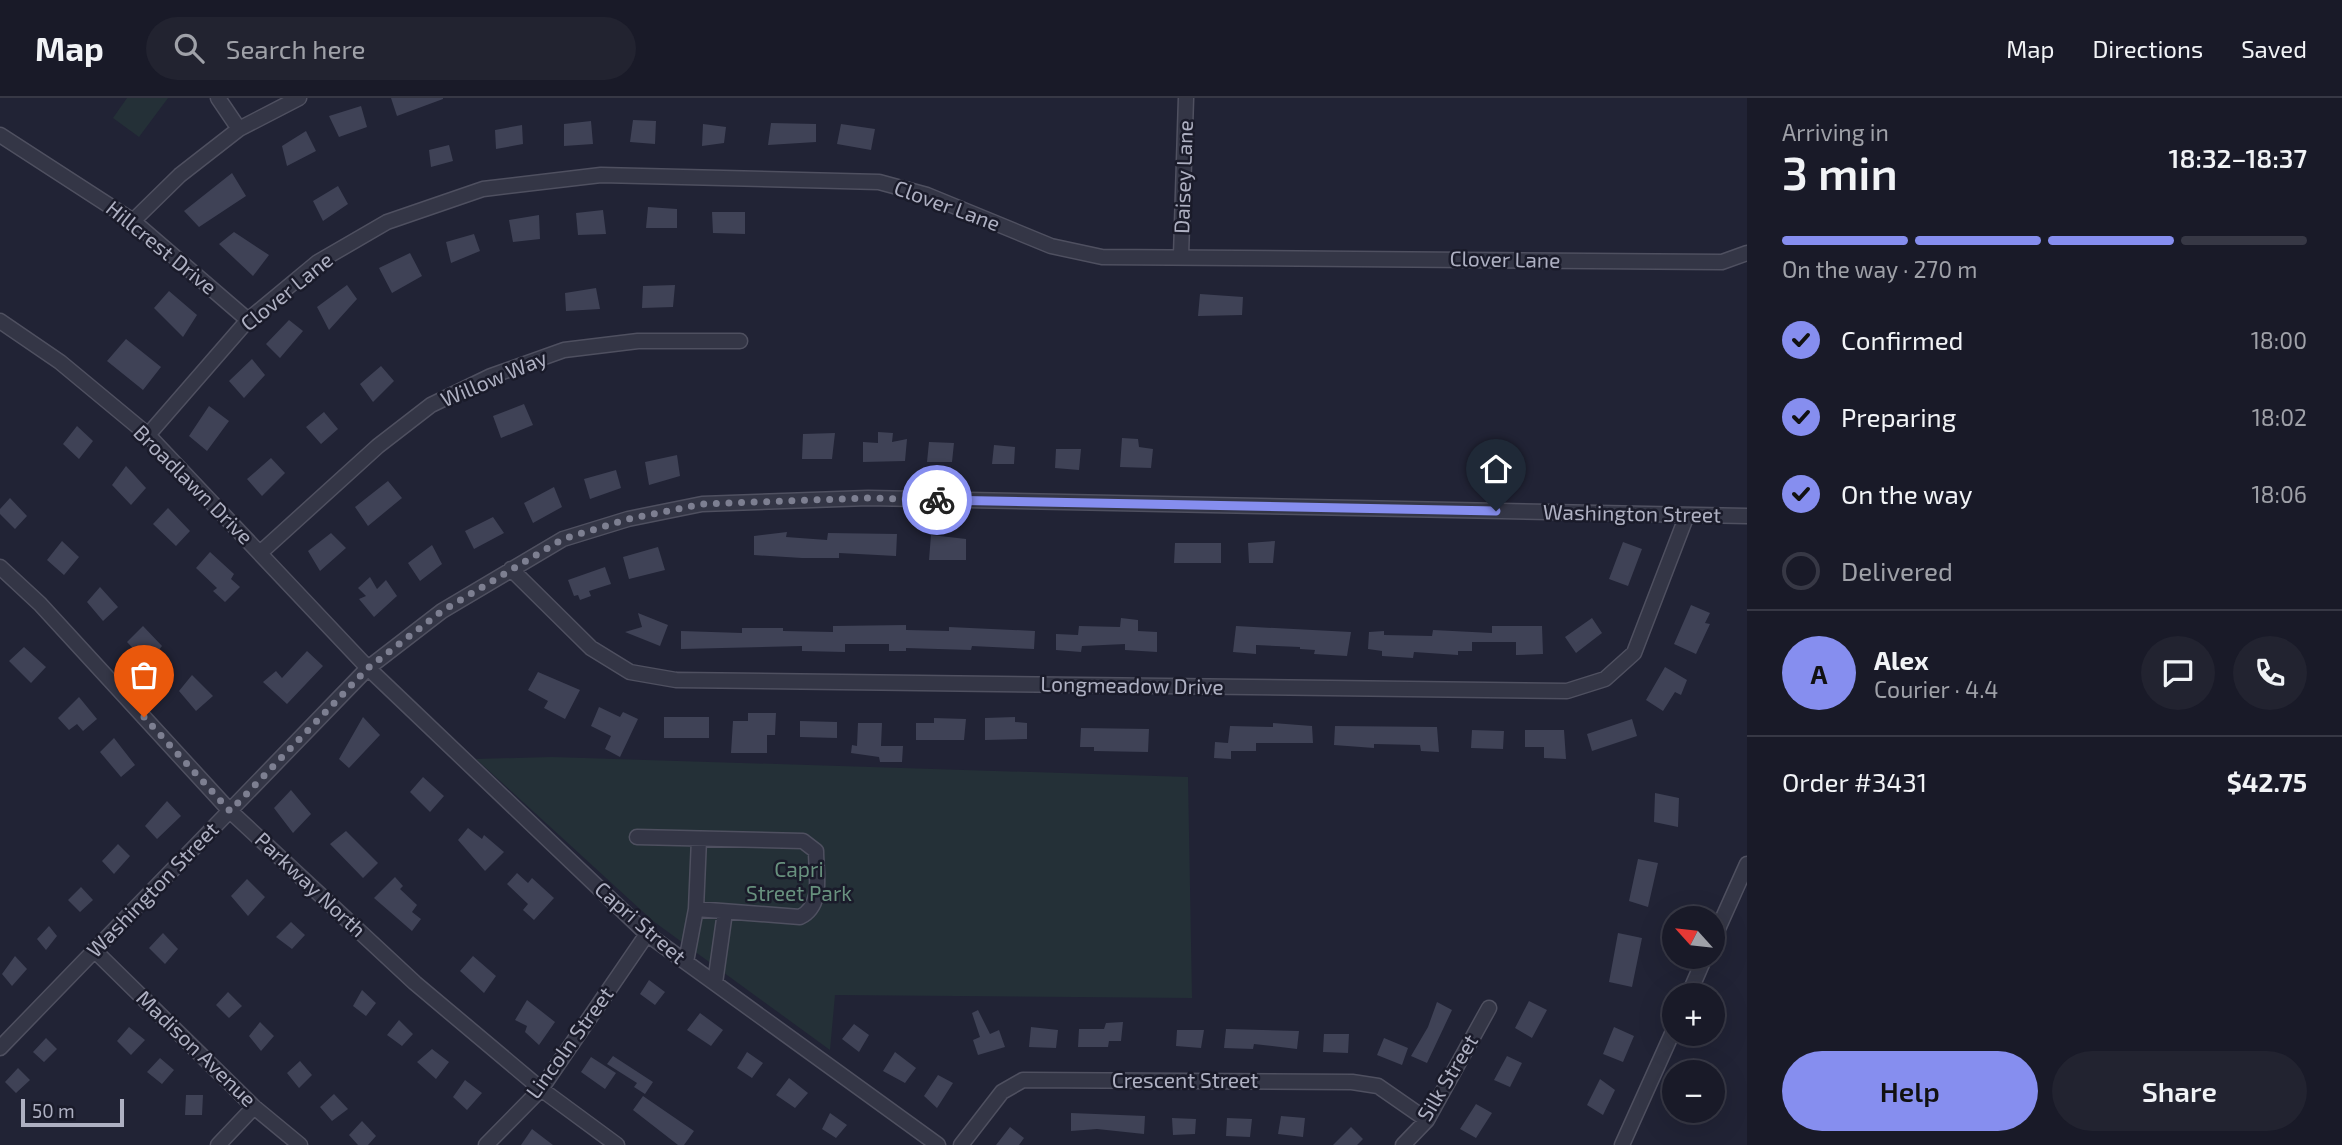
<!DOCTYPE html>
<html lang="en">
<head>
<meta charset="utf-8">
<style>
	:root { --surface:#191a28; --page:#222330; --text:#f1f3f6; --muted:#9fa1a8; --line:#373845; --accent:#868eef }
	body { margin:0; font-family:"Exo 2",sans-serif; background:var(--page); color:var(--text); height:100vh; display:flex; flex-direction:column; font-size:26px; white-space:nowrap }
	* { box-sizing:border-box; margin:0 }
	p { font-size:23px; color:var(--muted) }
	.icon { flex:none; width:38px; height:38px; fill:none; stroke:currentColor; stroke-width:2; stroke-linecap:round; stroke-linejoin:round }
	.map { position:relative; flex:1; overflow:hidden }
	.details { display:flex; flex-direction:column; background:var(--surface); width:595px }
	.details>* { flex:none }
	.needle { width:46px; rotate:297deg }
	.buttons { position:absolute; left:1662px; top:808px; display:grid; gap:14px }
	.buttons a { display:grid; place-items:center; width:63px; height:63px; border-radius:50%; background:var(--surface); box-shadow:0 7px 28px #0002,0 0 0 2px var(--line); font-size:35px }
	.scale { position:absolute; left:21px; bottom:18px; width:103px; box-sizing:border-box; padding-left:7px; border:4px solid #aeb0c2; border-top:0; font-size:19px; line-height:24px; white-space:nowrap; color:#aeb0c2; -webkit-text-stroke:5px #1a1b2a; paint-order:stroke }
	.pin { position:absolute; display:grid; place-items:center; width:60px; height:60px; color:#fff; margin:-72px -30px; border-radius:50% 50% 50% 0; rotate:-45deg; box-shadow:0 0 7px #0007 }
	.pin .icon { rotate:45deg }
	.courier { position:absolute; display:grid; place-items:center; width:70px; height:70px; margin:-35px; border:5px solid #868eef; border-radius:50%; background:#fff; color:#222; box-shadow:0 2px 9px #0007 }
	.overview em { font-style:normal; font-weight:600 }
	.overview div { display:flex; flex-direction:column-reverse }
	.overview { display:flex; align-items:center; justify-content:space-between; height:119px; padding:0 35px }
	h1 { font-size:46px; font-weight:600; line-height:52px }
	.bar { display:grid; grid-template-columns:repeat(4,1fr); gap:10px 7px; align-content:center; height:84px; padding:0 35px }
	.bar i { height:9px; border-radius:5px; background:var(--line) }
	.bar .selected { background:var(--accent) }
	.bar p { grid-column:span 4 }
	.line { display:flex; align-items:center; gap:18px; padding:0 35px; border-top:2px solid var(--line) }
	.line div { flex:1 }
	.round { display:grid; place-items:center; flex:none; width:74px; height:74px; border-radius:37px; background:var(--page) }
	ol { padding:0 35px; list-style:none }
	li { display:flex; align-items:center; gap:21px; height:77px }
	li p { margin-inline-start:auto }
	li .icon { padding:7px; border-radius:50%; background:var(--accent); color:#111; stroke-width:4 }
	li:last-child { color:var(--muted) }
	li i { width:38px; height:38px; border:4px solid var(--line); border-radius:50% }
	.action { display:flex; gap:14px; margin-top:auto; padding:14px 35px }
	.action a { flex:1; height:80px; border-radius:42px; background:var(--accent); color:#111; font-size:28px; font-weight:600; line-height:80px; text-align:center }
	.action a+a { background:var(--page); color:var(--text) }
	header { display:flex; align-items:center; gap:42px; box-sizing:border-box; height:98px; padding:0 35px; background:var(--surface); border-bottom:2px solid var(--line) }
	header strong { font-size:33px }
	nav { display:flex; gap:38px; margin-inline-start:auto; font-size:24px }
	.search { width:490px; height:63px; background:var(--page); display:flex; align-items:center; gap:18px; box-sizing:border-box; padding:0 24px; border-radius:38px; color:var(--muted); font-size:26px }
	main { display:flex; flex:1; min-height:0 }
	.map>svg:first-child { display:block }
</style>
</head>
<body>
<header>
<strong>Map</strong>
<div class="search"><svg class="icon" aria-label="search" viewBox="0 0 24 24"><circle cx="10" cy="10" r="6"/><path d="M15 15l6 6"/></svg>Search here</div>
<nav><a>Map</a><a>Directions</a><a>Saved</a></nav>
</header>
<main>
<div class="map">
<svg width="1747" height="1047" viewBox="0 0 1747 1047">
	<rect width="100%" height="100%" fill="#212335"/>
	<!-- green -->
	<path fill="#243037" d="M127,0H168L139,39L113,20Z
		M552,659L1188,679L1192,900L835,897L830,952L653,823L476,661Z"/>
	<!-- building -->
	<path fill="#3f4256" d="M391,0H443V1L397,18Z
		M361,8L367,29L339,39L329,18Z
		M633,22L656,23L655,46L630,44Z
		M591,23L593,46L564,48V26Z
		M771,25L816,26V44L768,47Z
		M703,26L726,29L724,45L702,48Z
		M841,26L875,31L871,52L837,46Z
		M522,27L523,46L496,51L495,32Z
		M306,33L316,53L287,68L282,48Z
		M449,47L453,63L431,69L429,52Z
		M232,75L246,98L199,129L184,113Z
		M338,88L348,106L323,123L313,103Z
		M648,109L677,111V130H646Z
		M603,112L606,136L578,137L576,115Z
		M712,114H745V136L713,135Z
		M539,117L540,141L513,144L509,122Z
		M234,134L269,157L253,178L219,146Z
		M474,136L480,153L451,165L446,144Z
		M410,155L422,178L392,195L379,170Z
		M347,187L357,201L329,232L317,209Z
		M675,187L673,209L642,210L643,188Z
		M596,190L600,211L566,213L565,195Z
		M169,193L197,217L183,239L154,210Z
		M1200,196L1243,199L1242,217L1198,218Z
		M289,222L303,233L280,260L266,246Z
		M126,241L161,269L143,292L107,263Z
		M252,261L265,277L244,300L229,283Z
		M381,268L394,283L373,304L360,286Z
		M524,306L533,327L501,340L493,318Z
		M209,308L229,323L207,353L189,338Z
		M324,314L338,331L321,346L306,329Z
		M77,328L93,343L79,361L63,346Z
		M878,334L893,335L892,344L907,341L905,363L863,364V344L878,345Z
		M835,335L832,361H802L803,336Z
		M1122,340L1138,341L1139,349L1153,351L1151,370L1120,369Z
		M929,344L954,345L952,364H927Z
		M994,347L1015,349L1014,366H992Z
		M1056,351H1081L1079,372L1055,370Z
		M677,357L680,378L649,387L645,364Z
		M271,360L285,375L262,398L247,381Z
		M126,368L146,390L131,407L112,387Z
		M616,372L621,390L590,401L584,381Z
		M388,383L402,400L368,428L355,409Z
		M554,389L562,409L533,425L524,405Z
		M10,400L27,418L15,431L0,416V411Z
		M168,410L190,433L176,448L153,426Z
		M493,419L504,435L474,451L465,433Z
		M787,434L786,439L827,442L828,435L897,436L896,458L839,455V460H802L754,457V438Z
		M331,435L346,450L320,473L308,453Z
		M931,437L966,441V462H929Z
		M62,443L79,459L64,477L47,462Z
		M1275,443L1273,465H1249L1248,445Z
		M1623,444L1642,451L1628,488L1609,481Z
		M1175,445H1221V465H1174Z
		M432,447L442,466L420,483L408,465Z
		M658,449L665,472L629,481L623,459Z
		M210,454L234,476L231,481L240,489L225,504L213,493L217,490L196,470Z
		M605,469L611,486L589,493L591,498L580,502L578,497L574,498L568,482Z
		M370,479L377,491L386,482L397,498L374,519L359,501L366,498L358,490Z
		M100,489L118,509L103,523L87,504Z
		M1691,507L1710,515L1705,525L1710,526L1696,556L1674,546Z
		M638,515L668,527L660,548L625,534L642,529Z
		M1121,520L1138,522V533L1157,534V554L1125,552V546L1082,548L1081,554L1056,552V536L1078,537L1079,528L1120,529Z
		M1592,520L1602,535L1576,555L1565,539Z
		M906,527V532L949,533V529L1035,533L1034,551L972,548L971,552L906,550V553H889V546H845V554L802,553V548L681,551V533L742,535V530H783V533L833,534V528Z
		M143,528L162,548L148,566L127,544Z
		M1236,528L1351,534L1347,558L1314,556L1315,552L1300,551V549L1256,547V556L1233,554Z
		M1492,528H1542L1543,556L1516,557V544H1472V553H1458V557L1414,554L1413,560L1382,558V553L1368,551L1369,534L1384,533V537L1432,538L1433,532L1492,535Z
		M24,549L46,569L31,585L9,563Z
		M307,553L323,568L287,606L263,584L276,573L282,580Z
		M1665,569L1687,582L1681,597L1675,594L1663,613L1646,602Z
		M538,574L580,592L565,621L544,610L548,603L528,592Z
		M192,577L213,598L196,613L179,593Z
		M79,599L97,621L83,633L77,626L69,632L58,620Z
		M599,609L620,619L623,614L638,621L620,659L605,651L611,638L591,628Z
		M748,615H776L775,637H767V655H731L733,623H748Z
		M363,619L380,637L349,670L339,661Z
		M664,619H709V640H664Z
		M1015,619V624L1027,625V641L985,642V620Z
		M934,620L966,621L964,642H916V625H934Z
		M1632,621L1637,638L1592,653L1587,636Z
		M800,623L837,624V640L800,639Z
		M858,625H882L881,648H903L902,664H880L879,659L851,655L852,647L857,648Z
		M1273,625L1312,628L1313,645H1256V653H1231V661L1214,660L1215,644L1228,645L1230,628L1273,629Z
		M1335,628L1437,629L1439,654L1421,653L1420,647L1374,646V650L1334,647Z
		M1081,630L1149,631L1148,654L1094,653V649H1080Z
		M1472,632L1504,633L1503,651L1471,650Z
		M1525,632H1564L1566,661L1544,660V649H1525Z
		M114,640L135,667L121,679L100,654Z
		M423,679L444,698L430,714L410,694Z
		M291,692L311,716L293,735L274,710Z
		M1655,695L1679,700L1678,729L1654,724Z
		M167,703L181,718L157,741L145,728Z
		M468,730L482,741L484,737L504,754L485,773L458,742Z
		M346,733L378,765L363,780L330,746Z
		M118,746L130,758L114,776L102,763Z
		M1638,761L1658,765L1648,809L1629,803Z
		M517,775L528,785L532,780L554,800L534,822L523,812L528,806L507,786Z
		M395,779L403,788L400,791L417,807L412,814L421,821L412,833L374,800Z
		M247,781L265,799L248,818L231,798Z
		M81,789L93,802L80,814L68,802Z
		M291,824L305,837L292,851L276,839Z
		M49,828L57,838L46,852L37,841Z
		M163,835L178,851L165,866L149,850Z
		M1618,835L1642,840L1632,889L1609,884Z
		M15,858L27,871L12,888L2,876Z
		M473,858L496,878L484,895L460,873Z
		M649,882L665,894L655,907L640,896Z
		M362,892L376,905L366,918L353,908Z
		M228,894L242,908L229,920L216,907Z
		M527,902L555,924L539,947L525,934L527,928L515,922Z
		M1529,903L1547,912L1532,940L1515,930Z
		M1437,904L1452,912L1427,965L1411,958L1428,929Z
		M978,912L990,936L999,932L1005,949L978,957L973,942L980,939L972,915Z
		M700,915L723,932L711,948L687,932Z
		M399,922L413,936L402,948L387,937Z
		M260,924L274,938L261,953L249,938Z
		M1123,924L1121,943H1109L1108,949H1078L1079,931H1104L1106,925Z
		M854,926L869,937L859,954L842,941Z
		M129,929L145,942L131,957L117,943Z
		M1031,929L1058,932L1056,950L1029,949Z
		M1614,929L1634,938L1623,964L1603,956Z
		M1226,931L1299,933L1297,951L1254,946L1253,951L1224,950Z
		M1177,932H1204L1201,950L1176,948Z
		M1324,936H1349L1348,955L1323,954Z
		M46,940L57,951L44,964L33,954Z
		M1384,940L1408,950L1402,967L1377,957Z
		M432,951L449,964L436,981L417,964Z
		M747,954L763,965L752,980L737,970Z
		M895,954L916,970L905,985L883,973Z
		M613,958L653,984L645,996L634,989L637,985L607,966Z
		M1507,958L1522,965L1510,989L1494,982Z
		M591,959L616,975L605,991L581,974Z
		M160,960L174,972L162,986L147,974Z
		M300,963L312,977L299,990L287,975Z
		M18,970L30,982L16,995L5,984Z
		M938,977L953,985L937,1010L924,998Z
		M789,980L808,995L795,1010L776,997Z
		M1600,981L1615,992L1603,1017L1587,1007Z
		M465,982L482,995L467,1012L453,999Z
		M334,996L348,1011L332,1023L320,1009Z
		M186,997H203L202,1017H185Z
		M643,998L694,1033L684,1047H678L633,1012Z
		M1476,1006L1492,1015L1476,1040L1460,1031Z
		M830,1015L847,1027L836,1040L822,1031Z
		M1071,1015L1145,1018L1144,1036L1097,1031L1071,1033Z
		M1281,1018L1305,1020L1303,1039L1278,1036Z
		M1172,1020L1196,1021L1195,1036L1173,1037Z
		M1227,1020L1252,1021L1250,1039L1226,1038Z
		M362,1023L376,1038L368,1047H358L349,1037Z
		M1010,1029L1024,1040L1019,1047H996Z
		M1351,1029L1363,1041L1357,1047H1333Z
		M532,1031L553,1047H521Z"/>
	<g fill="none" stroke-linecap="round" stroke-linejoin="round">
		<!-- minor casing -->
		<g stroke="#4f5060" stroke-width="17">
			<path id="minor" d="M218,0L239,31
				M0,37L133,123L248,222
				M133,123L180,77L239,31L299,0
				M1181,158L1186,0
				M0,223L60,264L148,337L368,570L647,836L938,1047
				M148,337L248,222L318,164L387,124L483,91L601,77L879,84L927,97L1051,148L1102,159L1722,164L1747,155
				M260,455L378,348L431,307L491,278L564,252L638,243H740
				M0,469L40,506L230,713L415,885L541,991L617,1047
				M511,471L591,550L630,574L676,582L1567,593L1605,581L1634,555L1687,417
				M637,739L803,743L816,753C816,777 824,807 800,819L696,811
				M1713,842L1747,766
				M94,852L254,1009L300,1047
				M686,864L696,811L699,741
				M715,885L725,814
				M1688,898L1705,859
				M0,950L368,570L442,513L563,441L628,421L702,406L868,400L1747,418
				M218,1047L254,1009
				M486,1047L541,991L647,836
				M961,1047L1002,994L1023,982L1352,984L1378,988L1427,1022
				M1403,1047L1427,1022L1489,910
				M1622,1047L1675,929"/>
		</g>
		<!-- minor -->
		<use href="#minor" stroke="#343646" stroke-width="14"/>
	</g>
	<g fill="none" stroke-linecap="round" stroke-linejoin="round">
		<!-- done -->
		<path stroke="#7d7f91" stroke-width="7" stroke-dasharray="0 12.6" d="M144,619L230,713L368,570L442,513L563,441L628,421L702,406L868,400L937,402"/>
		<!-- route -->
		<path stroke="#868eef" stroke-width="9" d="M937,402L1496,413"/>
	</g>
	<g text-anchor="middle" stroke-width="5" stroke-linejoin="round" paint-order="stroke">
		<!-- street labels -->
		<g font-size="21" fill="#aeb0c2" stroke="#1a1b2a">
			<text transform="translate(1184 79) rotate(-88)" y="7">Daisey Lane</text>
			<text transform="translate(947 108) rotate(20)" y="7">Clover Lane</text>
			<text transform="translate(161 150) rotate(39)" y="7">Hillcrest Drive</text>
			<text transform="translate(1505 162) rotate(1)" y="7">Clover Lane</text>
			<text transform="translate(287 194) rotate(-39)" y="7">Clover Lane</text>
			<text transform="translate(494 281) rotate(-23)" y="7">Willow Way</text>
			<text transform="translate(193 387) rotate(45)" y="7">Broadlawn Drive</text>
			<text transform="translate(1632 416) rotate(1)" y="7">Washington Street</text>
			<text transform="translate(1132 588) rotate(1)" y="7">Longmeadow Drive</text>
			<text transform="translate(310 787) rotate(43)" y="7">Parkway North</text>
			<text transform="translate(153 792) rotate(-46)" y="7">Washington Street</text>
			<text transform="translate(640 825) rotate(41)" y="7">Capri Street</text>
			<text transform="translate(570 945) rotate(-54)" y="7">Lincoln Street</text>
			<text transform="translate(196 951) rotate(44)" y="7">Madison Avenue</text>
			<text transform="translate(1448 980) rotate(-59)" y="7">Silk Street</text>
			<text x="1185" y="990">Crescent Street</text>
		</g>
		<!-- park labels -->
		<g font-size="21" fill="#68917e" stroke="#1a1b2a">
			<text x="799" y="779">Capri<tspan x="799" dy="24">Street Park</tspan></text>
		</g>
	</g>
</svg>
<div class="buttons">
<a><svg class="needle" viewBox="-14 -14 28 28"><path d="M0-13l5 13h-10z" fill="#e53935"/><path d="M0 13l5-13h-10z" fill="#9fa1a8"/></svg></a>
<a>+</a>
<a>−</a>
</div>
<div class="scale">50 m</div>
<div class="pin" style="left:144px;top:619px;background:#ea580c"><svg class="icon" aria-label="bag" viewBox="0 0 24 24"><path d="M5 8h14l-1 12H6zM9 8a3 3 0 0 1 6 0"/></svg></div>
<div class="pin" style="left:1496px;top:413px;background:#1f2937"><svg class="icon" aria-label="home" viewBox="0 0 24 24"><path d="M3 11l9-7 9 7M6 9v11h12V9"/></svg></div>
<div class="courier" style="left:937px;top:402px"><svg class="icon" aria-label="bike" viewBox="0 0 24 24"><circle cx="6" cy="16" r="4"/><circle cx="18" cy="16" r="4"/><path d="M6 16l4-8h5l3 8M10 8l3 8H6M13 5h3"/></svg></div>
</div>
<section class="details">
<div class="overview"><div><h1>3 min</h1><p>Arriving in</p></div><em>18:32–18:37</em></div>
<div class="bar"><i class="selected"></i><i class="selected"></i><i class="selected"></i><i></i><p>On the way · 270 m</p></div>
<ol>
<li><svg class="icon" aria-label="check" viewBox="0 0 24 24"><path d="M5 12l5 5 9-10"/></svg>Confirmed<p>18:00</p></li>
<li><svg class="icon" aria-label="check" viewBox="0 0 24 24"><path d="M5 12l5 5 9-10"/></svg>Preparing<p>18:02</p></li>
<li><svg class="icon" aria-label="check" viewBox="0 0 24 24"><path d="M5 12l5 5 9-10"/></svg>On the way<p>18:06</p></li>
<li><i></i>Delivered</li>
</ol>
<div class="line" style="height:126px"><b class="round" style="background:var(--accent);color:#111">A</b><div><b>Alex</b><p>Courier · 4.4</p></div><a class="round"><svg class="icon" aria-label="chat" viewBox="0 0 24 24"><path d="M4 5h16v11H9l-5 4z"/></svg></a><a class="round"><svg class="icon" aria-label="phone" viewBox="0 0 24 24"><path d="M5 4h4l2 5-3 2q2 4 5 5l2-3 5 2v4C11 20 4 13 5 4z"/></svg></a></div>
<div class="line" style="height:91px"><div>Order #3431</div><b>$42.75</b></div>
<div class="action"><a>Help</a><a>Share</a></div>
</section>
</main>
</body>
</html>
